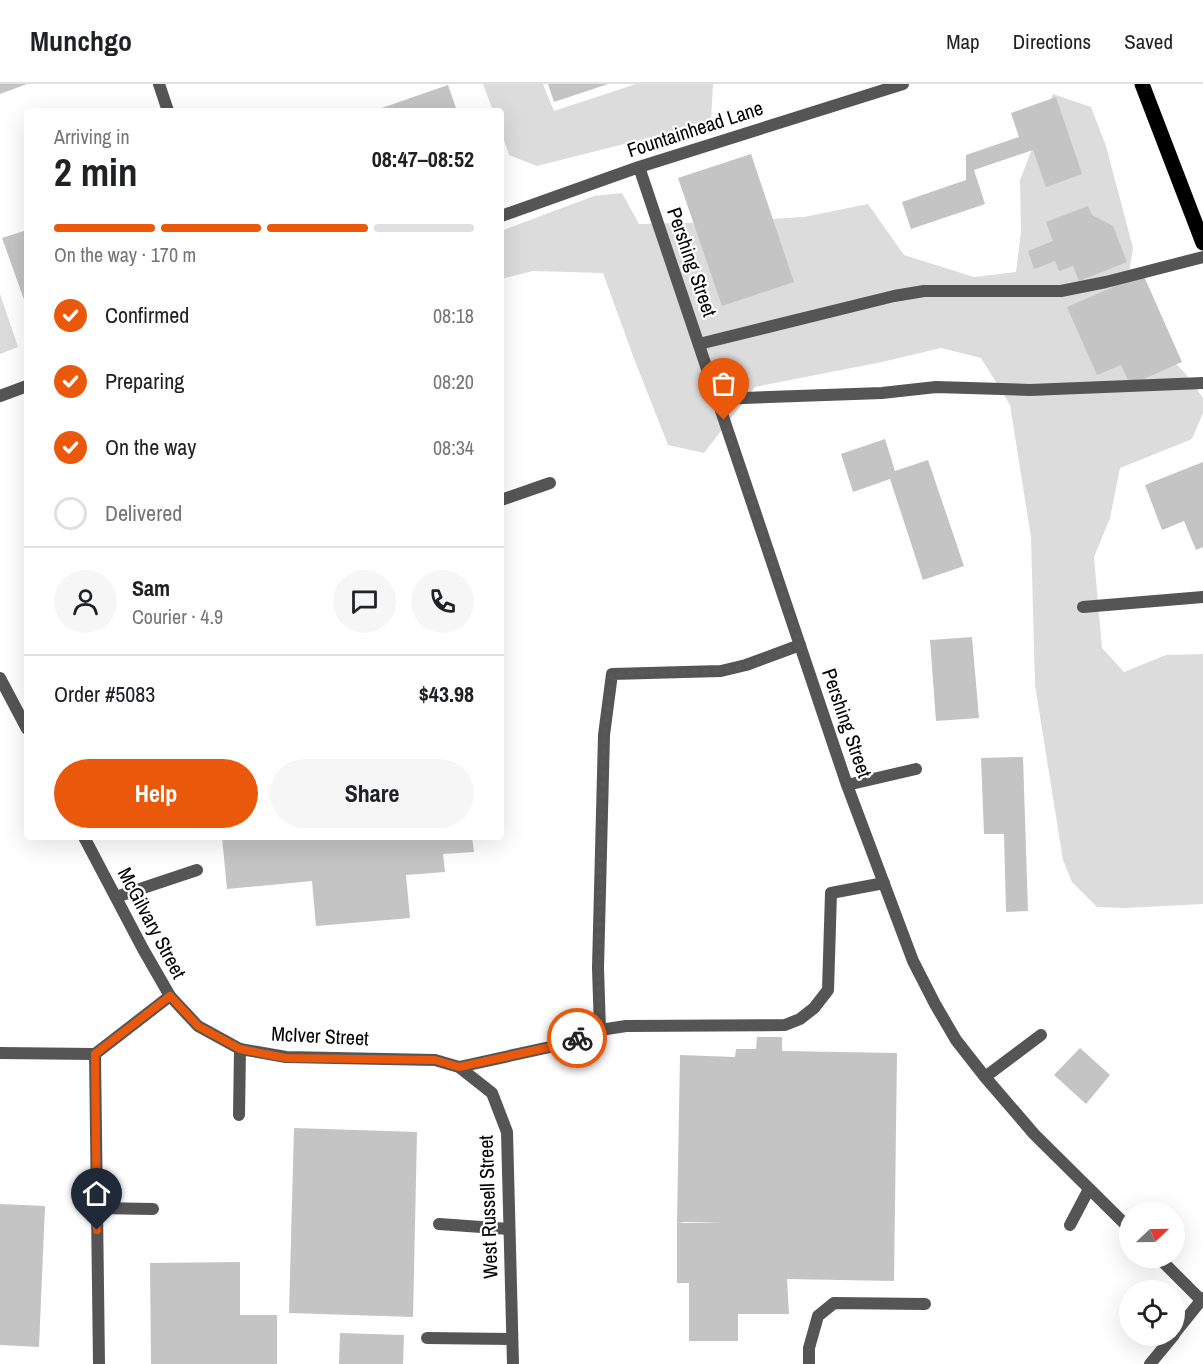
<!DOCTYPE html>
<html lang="en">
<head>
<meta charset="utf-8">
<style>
	:root { --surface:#fff; --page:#f6f6f6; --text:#202124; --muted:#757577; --line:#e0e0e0; --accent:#ea580c }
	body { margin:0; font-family:"Archivo Narrow",sans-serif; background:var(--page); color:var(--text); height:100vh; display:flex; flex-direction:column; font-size:22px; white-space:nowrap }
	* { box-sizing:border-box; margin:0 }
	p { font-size:20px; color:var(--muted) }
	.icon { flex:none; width:33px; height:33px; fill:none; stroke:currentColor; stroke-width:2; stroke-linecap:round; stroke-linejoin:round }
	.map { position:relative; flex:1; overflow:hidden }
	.panel { position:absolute; left:24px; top:24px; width:480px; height:732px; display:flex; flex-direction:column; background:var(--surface); border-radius:6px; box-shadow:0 6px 24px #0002 }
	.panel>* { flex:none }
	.needle { width:39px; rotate:68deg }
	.fabs { position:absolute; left:1119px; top:1118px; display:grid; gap:12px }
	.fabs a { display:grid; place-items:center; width:66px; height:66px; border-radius:50%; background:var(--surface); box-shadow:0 6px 24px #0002; font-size:30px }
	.pin { position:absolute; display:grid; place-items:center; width:51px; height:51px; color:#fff; margin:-62px -26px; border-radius:50% 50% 50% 0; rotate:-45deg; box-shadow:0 0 6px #0007 }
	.pin .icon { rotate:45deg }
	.courier { position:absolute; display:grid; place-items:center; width:60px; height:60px; margin:-30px; border:4px solid #ea580c; border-radius:50%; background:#fff; color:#222; box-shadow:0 2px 8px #0007 }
	.head em { font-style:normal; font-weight:700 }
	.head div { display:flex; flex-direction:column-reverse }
	.head { display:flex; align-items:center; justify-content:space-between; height:102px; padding:0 30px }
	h1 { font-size:39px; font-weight:700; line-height:45px }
	.bar { display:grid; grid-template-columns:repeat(4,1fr); gap:9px 6px; align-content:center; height:72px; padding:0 30px }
	.bar i { height:8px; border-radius:4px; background:var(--line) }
	.bar .on { background:var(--accent) }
	.bar p { grid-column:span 4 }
	.line { display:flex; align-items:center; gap:15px; padding:0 30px; border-top:2px solid var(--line) }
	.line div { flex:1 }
	.round { display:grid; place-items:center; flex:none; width:63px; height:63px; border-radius:32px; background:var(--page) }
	ol { padding:0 30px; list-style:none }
	li { display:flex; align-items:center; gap:18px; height:66px }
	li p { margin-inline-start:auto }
	li .icon { padding:6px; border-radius:50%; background:var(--accent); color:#fff; stroke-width:4 }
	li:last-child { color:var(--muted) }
	li i { width:33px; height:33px; border:3px solid var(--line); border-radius:50% }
	.button { display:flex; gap:12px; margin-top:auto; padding:12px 30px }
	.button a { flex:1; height:69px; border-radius:36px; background:var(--accent); color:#fff; font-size:24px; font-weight:700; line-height:69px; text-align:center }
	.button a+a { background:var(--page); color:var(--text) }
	header { display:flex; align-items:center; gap:36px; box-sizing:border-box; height:84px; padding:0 30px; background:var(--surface); border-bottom:2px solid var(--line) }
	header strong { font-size:28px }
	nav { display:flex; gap:33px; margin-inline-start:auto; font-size:21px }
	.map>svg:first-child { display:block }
</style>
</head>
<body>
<header>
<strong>Munchgo</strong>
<nav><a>Map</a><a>Directions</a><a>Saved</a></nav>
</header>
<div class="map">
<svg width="1203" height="1280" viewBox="0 0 1203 1280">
	<rect width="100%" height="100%" fill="#fff"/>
	<!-- green -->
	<path fill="#dcdcdc" d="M483,0H543L554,27L636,0H713L711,38L537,82L509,71L501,48V27H493Z
		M1053,10L1091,23L1106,62L1133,164L1125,213L1148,252L1185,289L1203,314V329L1192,355L1120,384L1110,434L1094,473L1102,564L1124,588L1166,571L1203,570V820L1125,824L1097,823L1072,798L1063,776L1035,601L1031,453L1010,321L981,274L941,264L882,278L755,303L704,369L668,361L633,272L603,189L533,187L501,195V147L594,112L622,109L639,140L720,138L804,133L868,120L904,171L974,193L1016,188L1021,148L1020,96Z
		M0,210L18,263L0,270Z"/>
	<!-- building -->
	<path fill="#c4c4c4" d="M0,0H27L0,10Z
		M548,0H608L554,18Z
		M448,1L457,27H373Z
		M1056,13L1082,90L1046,103L1033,66L974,86L985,120L911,145L902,118L966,96V71L1019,53L1011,29Z
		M751,70L794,198L722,222L678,94Z
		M1088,122L1092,131L1113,142L1127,178L1079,197L1073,182L1059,187L1055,177L1034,185L1028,167L1053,157L1046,138Z
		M27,146V224L2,154Z
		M1143,190L1182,278L1130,301L1121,281L1097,291L1067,223Z
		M885,355L895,387L928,376L964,482L923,496L890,395L853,408L841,370Z
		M1203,378V463L1196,466L1184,437L1162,446L1145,401Z
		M972,553L979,634L936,637L930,556Z
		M1023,673L1028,827L1006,828L1004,750H984L981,674Z
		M222,753H472L474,768L443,770L445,788L406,791L410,834L316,842L312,797L227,805Z
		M757,953H782V967L897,969L894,1197L787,1195L789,1230H738V1257H689V1199H677V1138L685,1139L723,1138H677L680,971L735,973L736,965H756Z
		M1080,964L1110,991L1086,1020L1054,991Z
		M294,1044L417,1048L413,1233L289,1229Z
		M0,1120L45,1122L39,1263L0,1261Z
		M240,1178V1231H277V1280H151L150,1179Z
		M340,1249L404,1251L403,1280H339Z"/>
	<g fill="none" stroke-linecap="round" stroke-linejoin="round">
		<!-- service -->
		<path stroke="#555" stroke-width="12" d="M159,0L168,27
			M699,260L894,212L924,207H1061L1106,198L1203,173
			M717,315L882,309L936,303L1030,306L1203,299
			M501,416L550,399
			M847,701L916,685
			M116,813L197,786
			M600,946L598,884L604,651L612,590L721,587L746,581L800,561
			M459,983L559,961L600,946L626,942L785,941L800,935L814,924L828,906L831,809L884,799
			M985,993L1041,951
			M239,1031L240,965
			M97,1124L153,1125
			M439,1140L509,1145
			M1070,1141L1089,1105
			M427,1254L512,1255
			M809,1280V1264L818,1232L834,1219L925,1220"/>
		<!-- minor -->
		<path stroke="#555" stroke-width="12" d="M639,83L847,701L913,877L935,920L956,956L985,993L1034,1050L1130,1145
			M501,132L639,83L903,0
			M0,312L27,302
			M1083,523L1203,513
			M0,969L95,970L170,912
			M95,970L99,1280
			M1158,1173L1201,1216"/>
		<!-- tertiary -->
		<path stroke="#555" stroke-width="12" d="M0,594L27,645
			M84,753L143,865L170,912L198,942L240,965L286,973L435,976L459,983L492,1009L507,1048L513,1280
			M1174,1250L1203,1214
			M1150,1280L1174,1251"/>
		<!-- primary -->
		<path stroke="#000" stroke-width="15" d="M1142,0L1203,159"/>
	</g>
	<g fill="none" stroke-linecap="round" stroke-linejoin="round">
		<!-- done -->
		<path stroke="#595959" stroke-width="6" stroke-dasharray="0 10.8" d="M577,954L600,946L598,884L604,651L612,590L721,587L746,581L800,561L724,336"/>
		<!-- route -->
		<path stroke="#ea580c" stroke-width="8" d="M97,1146L95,970L170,912L198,942L240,965L286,974L435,976L459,983L559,961L577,954"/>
	</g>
	<g text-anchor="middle" stroke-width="4.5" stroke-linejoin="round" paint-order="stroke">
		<!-- street labels -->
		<g font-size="20" fill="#000" stroke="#fff">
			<text transform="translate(695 45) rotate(-18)" y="7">Fountainhead Lane</text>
			<text transform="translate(692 178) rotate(71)" y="7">Pershing Street</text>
			<text transform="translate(847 639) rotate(71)" y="7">Pershing Street</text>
			<text transform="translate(152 839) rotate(62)" y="7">McGilvary Street</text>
			<text transform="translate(320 952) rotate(3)" y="7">McIver Street</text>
			<text transform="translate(488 1123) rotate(-92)" y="7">West Russell Street</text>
		</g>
	</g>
</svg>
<div class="fabs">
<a><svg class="needle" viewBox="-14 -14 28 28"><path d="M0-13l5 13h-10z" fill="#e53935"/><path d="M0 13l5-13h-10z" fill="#757577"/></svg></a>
<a><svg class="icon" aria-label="locate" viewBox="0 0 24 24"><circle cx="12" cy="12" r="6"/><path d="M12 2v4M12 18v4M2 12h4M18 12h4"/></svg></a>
</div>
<div class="pin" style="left:724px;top:336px;background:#ea580c"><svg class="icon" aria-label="bag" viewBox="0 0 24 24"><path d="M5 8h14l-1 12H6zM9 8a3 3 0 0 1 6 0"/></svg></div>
<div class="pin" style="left:97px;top:1146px;background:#1f2937"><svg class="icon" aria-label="home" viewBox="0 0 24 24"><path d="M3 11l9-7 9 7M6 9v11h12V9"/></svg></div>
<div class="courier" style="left:577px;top:954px"><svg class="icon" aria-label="bike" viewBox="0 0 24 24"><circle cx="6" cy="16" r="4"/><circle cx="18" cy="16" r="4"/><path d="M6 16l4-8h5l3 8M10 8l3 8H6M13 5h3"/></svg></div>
<section class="panel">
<div class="head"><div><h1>2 min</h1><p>Arriving in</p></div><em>08:47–08:52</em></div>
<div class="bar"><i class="on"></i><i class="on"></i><i class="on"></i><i></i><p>On the way · 170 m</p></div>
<ol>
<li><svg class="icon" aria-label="check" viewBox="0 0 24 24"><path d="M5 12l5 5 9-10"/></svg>Confirmed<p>08:18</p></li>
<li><svg class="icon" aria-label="check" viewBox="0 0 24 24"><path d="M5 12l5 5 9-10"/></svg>Preparing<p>08:20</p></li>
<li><svg class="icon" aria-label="check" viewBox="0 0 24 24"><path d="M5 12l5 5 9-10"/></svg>On the way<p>08:34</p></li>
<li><i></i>Delivered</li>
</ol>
<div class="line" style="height:108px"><a class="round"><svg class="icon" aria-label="person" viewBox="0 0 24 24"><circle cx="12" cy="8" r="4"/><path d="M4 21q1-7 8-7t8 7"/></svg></a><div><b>Sam</b><p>Courier · 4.9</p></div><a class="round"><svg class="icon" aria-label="chat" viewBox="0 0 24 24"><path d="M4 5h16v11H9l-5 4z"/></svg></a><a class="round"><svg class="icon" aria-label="phone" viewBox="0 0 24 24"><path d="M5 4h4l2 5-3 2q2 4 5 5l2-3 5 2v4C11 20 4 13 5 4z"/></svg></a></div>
<div class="line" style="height:78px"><div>Order #5083</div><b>$43.98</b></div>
<div class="button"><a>Help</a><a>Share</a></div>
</section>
</div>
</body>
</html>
